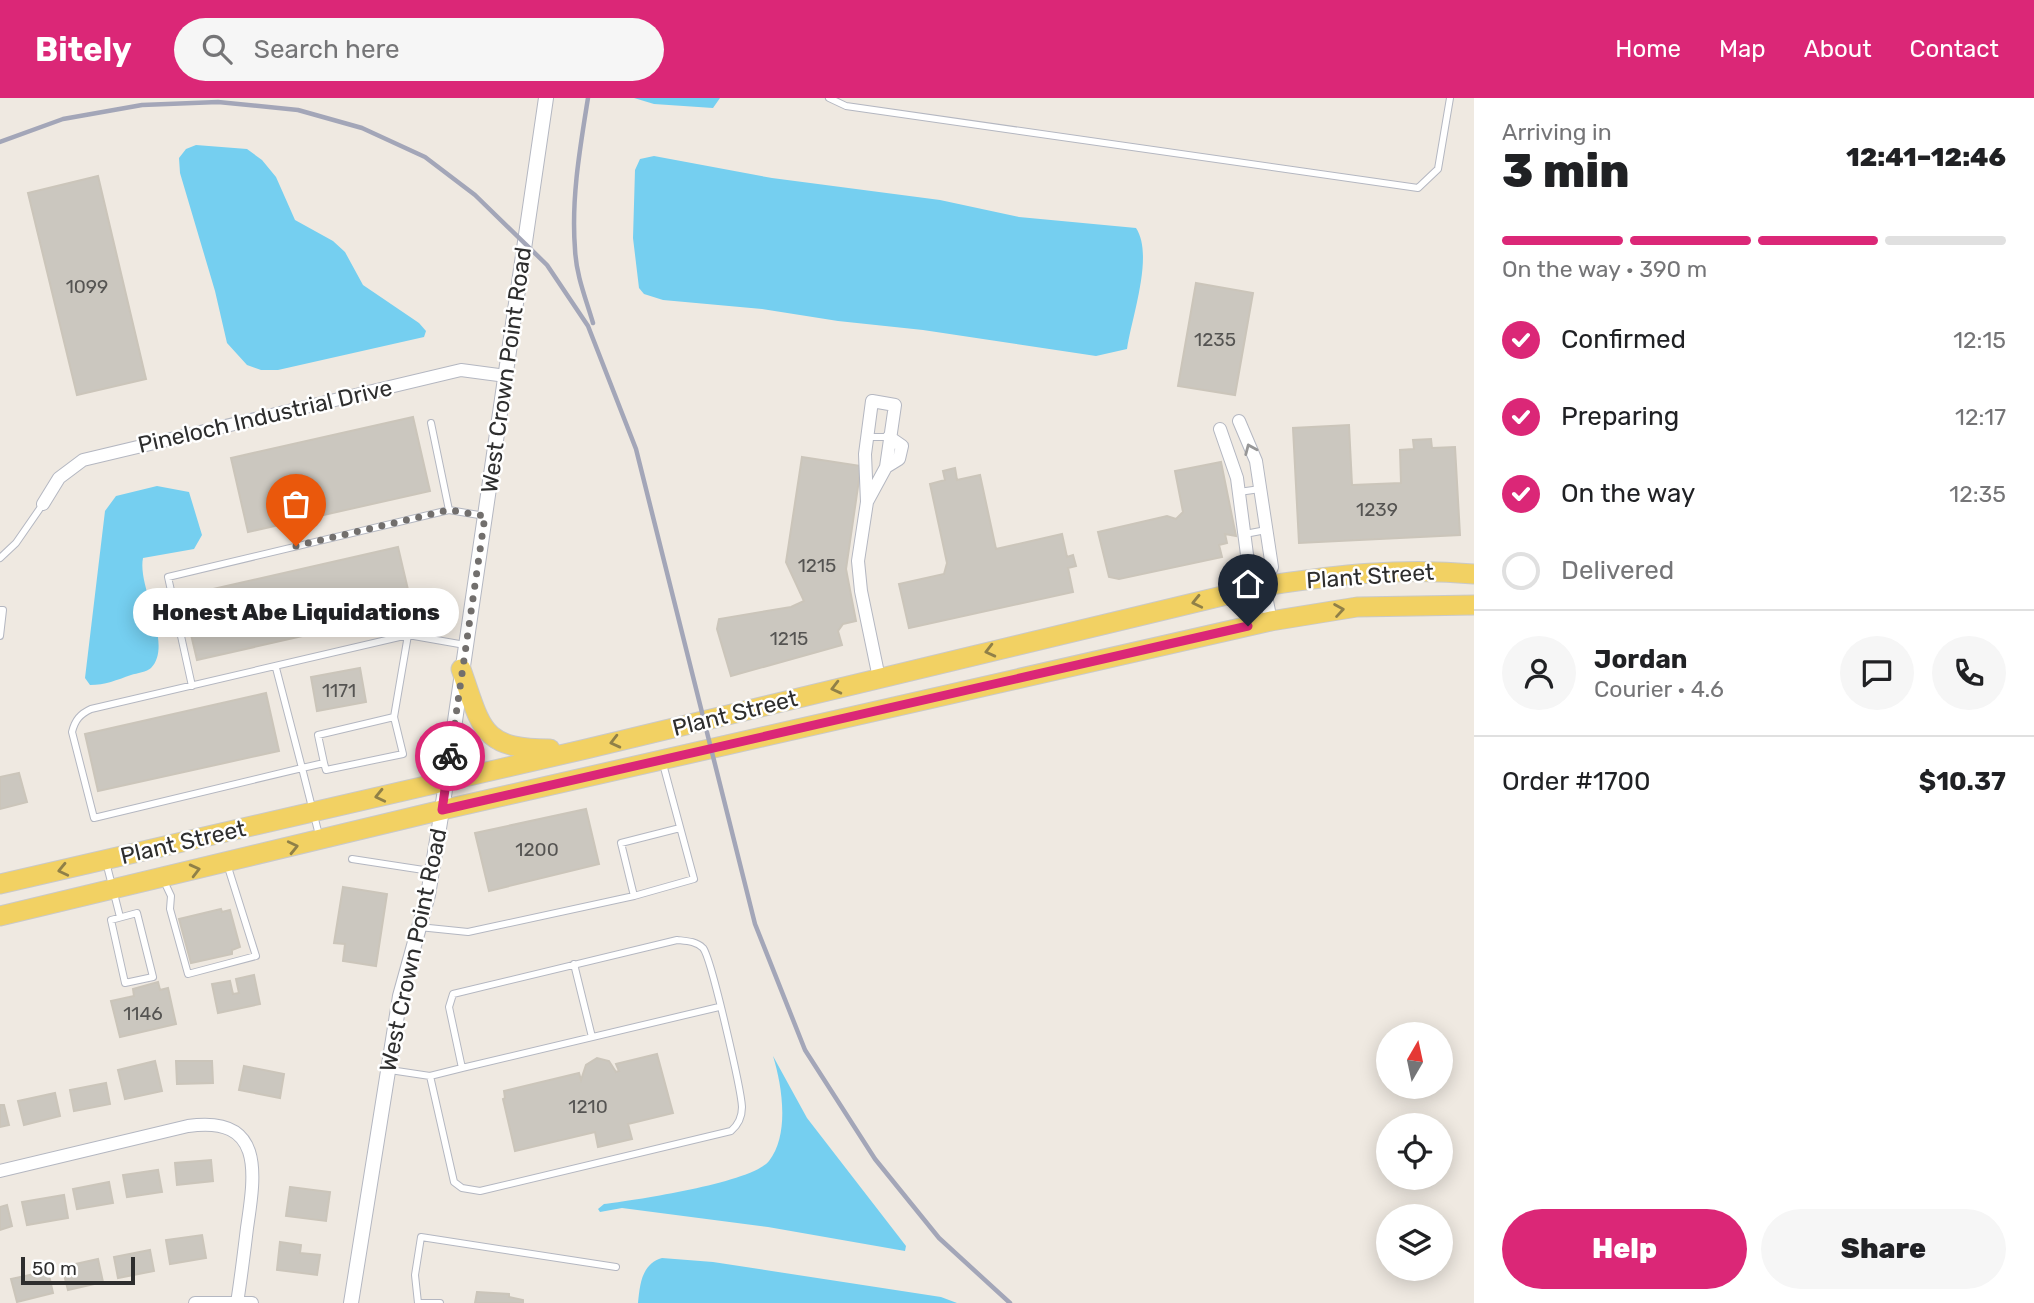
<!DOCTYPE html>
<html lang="en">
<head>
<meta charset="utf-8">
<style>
	:root { --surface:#fff; --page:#f6f6f6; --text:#202124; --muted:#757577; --line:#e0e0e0; --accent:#db2777 }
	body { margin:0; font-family:Rubik,sans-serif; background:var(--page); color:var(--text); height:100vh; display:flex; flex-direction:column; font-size:26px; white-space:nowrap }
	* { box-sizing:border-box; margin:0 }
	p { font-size:23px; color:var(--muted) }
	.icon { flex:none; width:38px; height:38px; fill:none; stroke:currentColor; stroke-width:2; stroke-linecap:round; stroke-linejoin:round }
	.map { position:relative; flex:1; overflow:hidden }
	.side { display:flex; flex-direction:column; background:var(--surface); width:560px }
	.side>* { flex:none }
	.needle { width:46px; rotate:9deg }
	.fabs { position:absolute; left:1376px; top:924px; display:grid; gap:14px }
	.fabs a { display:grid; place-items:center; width:77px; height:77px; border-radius:50%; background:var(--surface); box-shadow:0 4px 18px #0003; font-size:35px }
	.scale { position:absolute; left:21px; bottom:18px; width:114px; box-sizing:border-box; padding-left:7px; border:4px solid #2e2e2e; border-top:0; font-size:19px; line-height:24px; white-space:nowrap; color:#2e2e2e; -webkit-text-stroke:5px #fff; paint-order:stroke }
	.pin { position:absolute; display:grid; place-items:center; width:60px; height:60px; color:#fff; margin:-72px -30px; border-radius:50% 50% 50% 0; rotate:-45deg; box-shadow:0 0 7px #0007 }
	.pin .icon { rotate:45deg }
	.courier { position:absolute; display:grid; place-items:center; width:70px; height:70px; margin:-35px; border:5px solid #db2777; border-radius:50%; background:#fff; color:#222; box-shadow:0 2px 9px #0007 }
	.bubble { position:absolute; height:49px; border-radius:24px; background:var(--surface); box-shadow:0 4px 18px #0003; font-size:23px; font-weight:800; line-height:49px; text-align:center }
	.summary em { font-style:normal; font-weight:800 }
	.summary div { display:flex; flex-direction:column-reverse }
	.summary { display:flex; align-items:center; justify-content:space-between; height:119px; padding:0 28px }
	h1 { font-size:46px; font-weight:800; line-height:52px }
	.bar { display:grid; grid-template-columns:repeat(4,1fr); gap:10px 7px; align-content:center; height:84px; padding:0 28px }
	.bar i { height:9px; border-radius:5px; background:var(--line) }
	.bar .current { background:var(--accent) }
	.bar p { grid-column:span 4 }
	.line { display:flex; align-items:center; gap:18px; padding:0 28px; border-top:2px solid var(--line) }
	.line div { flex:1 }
	.round { display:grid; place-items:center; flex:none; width:74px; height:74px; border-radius:37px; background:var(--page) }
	ol { padding:0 28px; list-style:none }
	li { display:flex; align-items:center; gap:21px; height:77px }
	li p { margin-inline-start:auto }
	li .icon { padding:7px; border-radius:50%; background:var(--accent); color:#fff; stroke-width:4 }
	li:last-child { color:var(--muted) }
	li i { width:38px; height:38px; border:4px solid var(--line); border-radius:50% }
	.action { display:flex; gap:14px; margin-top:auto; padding:14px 28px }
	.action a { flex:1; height:80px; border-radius:42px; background:var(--accent); color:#fff; font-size:28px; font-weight:800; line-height:80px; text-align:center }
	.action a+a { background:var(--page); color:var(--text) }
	header { display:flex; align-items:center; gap:42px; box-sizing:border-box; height:98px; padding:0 35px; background:var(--accent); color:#fff }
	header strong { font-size:33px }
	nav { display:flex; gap:38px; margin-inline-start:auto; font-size:24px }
	.search { width:490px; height:63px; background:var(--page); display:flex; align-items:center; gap:18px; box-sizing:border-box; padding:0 24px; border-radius:38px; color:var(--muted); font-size:26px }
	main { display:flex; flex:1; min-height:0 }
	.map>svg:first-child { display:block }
</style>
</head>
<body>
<header>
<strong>Bitely</strong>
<div class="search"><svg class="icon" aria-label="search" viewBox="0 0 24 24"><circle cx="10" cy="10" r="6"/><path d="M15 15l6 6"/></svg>Search here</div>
<nav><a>Home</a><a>Map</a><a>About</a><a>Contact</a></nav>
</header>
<main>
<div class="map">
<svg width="1474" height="1205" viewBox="0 0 1474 1205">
	<rect width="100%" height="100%" fill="#efe9e1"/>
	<!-- water -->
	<path fill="#75cff0" d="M634,0H720L713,10L654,6Z
		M196,47L247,51L262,62L276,79L295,122L333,143L345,154L363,187L419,225L426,233L424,239L278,272H261L247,267L227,245L215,193L180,75L179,60L186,51Z
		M654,58L772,80L940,102L1019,119L1136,130C1154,157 1132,218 1127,251L1096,258L923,232L838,223L762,211L663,202L644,196L639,190L633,140L635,72L640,61Z
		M157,388L189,394L202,437L194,451L143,460C137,489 174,546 151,570C147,574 137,575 131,577C117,582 105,587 90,587L85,580L105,413L116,398Z
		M773,958L807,1020L906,1148L905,1153L768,1129L622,1110L600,1114L598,1111L604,1106C635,1102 751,1085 769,1063C790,1036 782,987 773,958Z
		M662,1160L713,1164L941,1199L957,1205H638C640,1185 642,1166 662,1160Z"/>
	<!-- building -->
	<path fill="#cbc7bf" stroke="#cbc5ba" stroke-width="2" d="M98,78L146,281L77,297L28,95Z
		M1196,185L1253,195L1235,297L1178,288Z
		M413,319L430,393L248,434L231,360Z
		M1349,327L1352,387L1401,385L1400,352L1414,351L1413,342L1431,341L1432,350L1455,349L1460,437L1299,445L1293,330Z
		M802,359L861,368L846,471L856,523L843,526L838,533L842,547L731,578L717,531L719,521L791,509L804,503L786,464Z
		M1221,364L1236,438L1225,436L1227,445L1219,447L1222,459L1119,481L1109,479L1098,434L1167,418L1176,421L1183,414L1175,373Z
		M955,370L957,382L980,377L996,451L1062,436L1067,459L1073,457L1076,468L1068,470L1073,494L909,530L899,486L944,476L947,465L930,386L945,382L943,373Z
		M398,449L413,513L197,562L182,498Z
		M360,570L366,604L317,613L311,579Z
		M266,595L279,653L98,693L85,636Z
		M19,675L27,704L0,711V679Z
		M586,711L599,766L489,793L475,735Z
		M343,789L387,796L376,868L343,863L345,846L334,845Z
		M221,811L222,814L230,812L240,849L232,852V856L191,865L179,821Z
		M254,877L260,906L218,915L212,886L230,883L233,896L239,895L236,881Z
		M158,884L160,892L168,890L176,926L120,939L111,903L134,898L133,891Z
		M657,956L673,1015L628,1026L632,1041L598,1049L595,1034L515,1053L503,1001L505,1000L504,993L579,975L581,982L586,967L597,960L609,963L616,974L619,973L616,966Z
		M155,963L162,993L125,1001L118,972Z
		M176,963H212L213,985L177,986Z
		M244,968L284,976L280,1000L239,992Z
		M106,985L110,1006L74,1013L70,992Z
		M55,995L60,1018L24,1027L18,1003Z
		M0,1007H4L9,1027L0,1029Z
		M211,1062L213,1083L177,1087L175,1065Z
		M158,1072L162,1094L127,1099L123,1077Z
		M109,1084L113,1105L77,1111L73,1091Z
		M290,1089L330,1094L326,1123L286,1118Z
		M64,1097L68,1120L27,1127L22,1104Z
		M7,1107L12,1128L0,1132V1109Z
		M202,1137L206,1160L170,1166L166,1142Z
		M280,1144L301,1147L300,1155L320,1157L317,1177L277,1172Z
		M150,1152L154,1173L118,1180L114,1159Z
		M98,1161L103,1184L68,1192L62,1169Z
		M48,1173L53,1195L17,1204L11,1181Z
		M477,1194L509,1196V1199L523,1202V1205H475Z"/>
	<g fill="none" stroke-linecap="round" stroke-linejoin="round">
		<!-- service casing -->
		<g stroke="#b4b7c1" stroke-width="8">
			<path id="service" d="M829,0L846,8L1418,90L1438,71L1450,0
				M431,325L449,412
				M869,339H889
				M1239,394L1260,391
				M1245,436L1266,432
				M0,460L16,445L43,406
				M0,512H3L0,538
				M276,570L302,670L324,665L318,637L394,619L408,537
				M192,588L168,479L449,412L485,418
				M324,665L326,672L403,656L394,619
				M319,737L302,670L94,720L72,634C75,622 80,616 91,611L408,537L465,547
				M352,761L430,773
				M106,764L120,819
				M163,781L171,798L170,811L188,876L256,858L227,766
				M634,798L621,745L680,730
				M137,815L153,879L125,885L111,822Z
				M419,829L468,834L634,798L694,781L663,666
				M574,866L592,939
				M390,972L430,978L454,1084L462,1090L480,1093L731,1033C738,1027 742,1019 742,1009C741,991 711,859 703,850C696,843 686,843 677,842L453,896L449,909L462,970L719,909
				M430,978L462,970
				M418,1205L415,1177L421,1139L616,1169
				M419,1205H440"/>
		</g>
		<!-- minor casing -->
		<g stroke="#b4b7c1" stroke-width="14">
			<path id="minor" d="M1239,323L1256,363L1272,469L1264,488
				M1220,331L1237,380L1249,472L1264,488L1271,523
				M886,369L899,361L902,348L889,339
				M867,404L886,369L895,307L872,303L865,356L867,404L858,463L861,493L879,580
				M43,406L59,380L83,362L461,272L506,278
				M0,1073L188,1028C265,1017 255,1076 247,1130C244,1155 241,1180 237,1205
				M195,1205H252"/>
		</g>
		<!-- tertiary casing -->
		<g stroke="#b4b7c1" stroke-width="16">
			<path id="tertiary" d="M351,1205L400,898L428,797L442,712L546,0"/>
		</g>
		<!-- primary casing -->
		<g stroke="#c9c9c9" stroke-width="21">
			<path id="primary" d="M461,571C482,630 480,651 550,651
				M0,786L586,651L1264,488C1335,477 1402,469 1474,476
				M0,818L442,712L1271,523L1357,509L1474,507"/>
		</g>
		<!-- service -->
		<use href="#service" stroke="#fff" stroke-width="6"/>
		<!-- minor -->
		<use href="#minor" stroke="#fff" stroke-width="12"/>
		<!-- tertiary -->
		<use href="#tertiary" stroke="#fff" stroke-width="14"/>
		<!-- primary -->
		<use href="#primary" stroke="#f2d163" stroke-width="19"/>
		<!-- rail -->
		<path stroke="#a3a6b8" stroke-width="4.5" d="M588,0C580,50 571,101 575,151C576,177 586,201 593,225
			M0,44L63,21L142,7L218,4L298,12L362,30L425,59L475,97L547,167L588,228L636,351L755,826L805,952L875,1061L939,1140L1010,1205"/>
	</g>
	<!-- one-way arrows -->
	<defs><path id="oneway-chevron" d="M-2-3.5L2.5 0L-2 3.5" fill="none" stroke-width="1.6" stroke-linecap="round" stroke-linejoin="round" transform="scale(1.75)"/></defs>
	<use stroke="#969696" href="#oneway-chevron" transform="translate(1250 351) rotate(-113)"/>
	<g stroke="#908048">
		<use href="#oneway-chevron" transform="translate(1197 504) rotate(167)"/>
		<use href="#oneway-chevron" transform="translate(1339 512) rotate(-9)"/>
		<use href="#oneway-chevron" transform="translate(990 553) rotate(166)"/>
		<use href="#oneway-chevron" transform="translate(836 590) rotate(166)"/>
		<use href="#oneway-chevron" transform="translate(615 644) rotate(166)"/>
		<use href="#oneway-chevron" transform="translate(380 698) rotate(167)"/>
		<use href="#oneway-chevron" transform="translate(293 749) rotate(-13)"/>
		<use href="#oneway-chevron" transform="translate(63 772) rotate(167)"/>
		<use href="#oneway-chevron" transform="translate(195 772) rotate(-14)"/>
	</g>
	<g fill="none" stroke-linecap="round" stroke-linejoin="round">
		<!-- done -->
		<path stroke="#726f6d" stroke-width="7" stroke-dasharray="0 12.6" d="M296,448L449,412L485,418L450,658"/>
		<!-- route -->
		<path stroke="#db2777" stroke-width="9" d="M450,658L442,712L1248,528"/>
	</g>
	<g text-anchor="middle" stroke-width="5" stroke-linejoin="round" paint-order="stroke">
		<!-- number labels -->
		<g font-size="19" fill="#555452">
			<text x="87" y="195">1099</text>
			<text x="1215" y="248">1235</text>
			<text x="1377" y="418">1239</text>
			<text x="817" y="474">1215</text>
			<text x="789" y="547">1215</text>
			<text x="339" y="599">1171</text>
			<text x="537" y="758">1200</text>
			<text x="143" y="922">1146</text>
			<text x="588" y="1015">1210</text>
		</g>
		<!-- street labels -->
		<g font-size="23" fill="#2e2e2e" stroke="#fff">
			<text transform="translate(506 272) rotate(-82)" y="8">West Crown Point Road</text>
			<text transform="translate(265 318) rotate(-13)" y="8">Pineloch Industrial Drive</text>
			<text transform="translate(1370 478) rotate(-4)" y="8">Plant Street</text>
			<text transform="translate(735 615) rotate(-14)" y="8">Plant Street</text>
			<text transform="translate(183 744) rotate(-13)" y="8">Plant Street</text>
			<text transform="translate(413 852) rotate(-78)" y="8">West Crown Point Road</text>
		</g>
	</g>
</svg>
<div class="fabs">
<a><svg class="needle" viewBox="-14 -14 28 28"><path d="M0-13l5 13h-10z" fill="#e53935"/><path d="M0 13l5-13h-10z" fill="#757577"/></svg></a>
<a><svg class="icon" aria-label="locate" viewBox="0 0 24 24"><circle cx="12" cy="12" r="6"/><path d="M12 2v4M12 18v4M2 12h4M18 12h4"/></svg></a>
<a><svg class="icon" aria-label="layers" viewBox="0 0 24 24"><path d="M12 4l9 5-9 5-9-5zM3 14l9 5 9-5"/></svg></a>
</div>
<div class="scale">50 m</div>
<div class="pin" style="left:296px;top:448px;background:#ea580c"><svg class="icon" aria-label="bag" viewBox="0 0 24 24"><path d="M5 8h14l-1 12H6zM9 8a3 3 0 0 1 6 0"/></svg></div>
<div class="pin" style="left:1248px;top:528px;background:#1f2937"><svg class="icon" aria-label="home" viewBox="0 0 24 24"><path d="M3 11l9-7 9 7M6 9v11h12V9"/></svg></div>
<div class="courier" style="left:450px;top:658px"><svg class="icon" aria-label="bike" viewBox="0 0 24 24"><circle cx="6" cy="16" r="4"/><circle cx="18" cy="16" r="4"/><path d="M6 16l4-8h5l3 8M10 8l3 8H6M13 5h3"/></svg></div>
<div class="bubble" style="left:133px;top:490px;width:326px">Honest Abe Liquidations</div>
</div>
<section class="side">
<div class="summary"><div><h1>3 min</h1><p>Arriving in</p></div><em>12:41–12:46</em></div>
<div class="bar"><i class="current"></i><i class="current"></i><i class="current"></i><i></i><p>On the way · 390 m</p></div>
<ol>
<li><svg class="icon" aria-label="check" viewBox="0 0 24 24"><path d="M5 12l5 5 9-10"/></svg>Confirmed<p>12:15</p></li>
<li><svg class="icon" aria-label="check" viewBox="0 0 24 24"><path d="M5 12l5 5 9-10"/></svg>Preparing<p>12:17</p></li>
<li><svg class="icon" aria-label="check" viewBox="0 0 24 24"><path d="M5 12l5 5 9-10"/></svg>On the way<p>12:35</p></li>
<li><i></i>Delivered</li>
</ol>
<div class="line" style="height:126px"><a class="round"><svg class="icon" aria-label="person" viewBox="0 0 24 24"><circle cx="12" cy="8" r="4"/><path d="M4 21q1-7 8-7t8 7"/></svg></a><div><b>Jordan</b><p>Courier · 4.6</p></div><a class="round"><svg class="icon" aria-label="chat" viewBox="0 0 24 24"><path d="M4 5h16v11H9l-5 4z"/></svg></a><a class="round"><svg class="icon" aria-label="phone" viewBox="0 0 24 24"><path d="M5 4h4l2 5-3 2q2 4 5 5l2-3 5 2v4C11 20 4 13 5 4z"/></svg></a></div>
<div class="line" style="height:91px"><div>Order #1700</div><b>$10.37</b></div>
<div class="action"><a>Help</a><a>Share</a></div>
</section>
</main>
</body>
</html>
